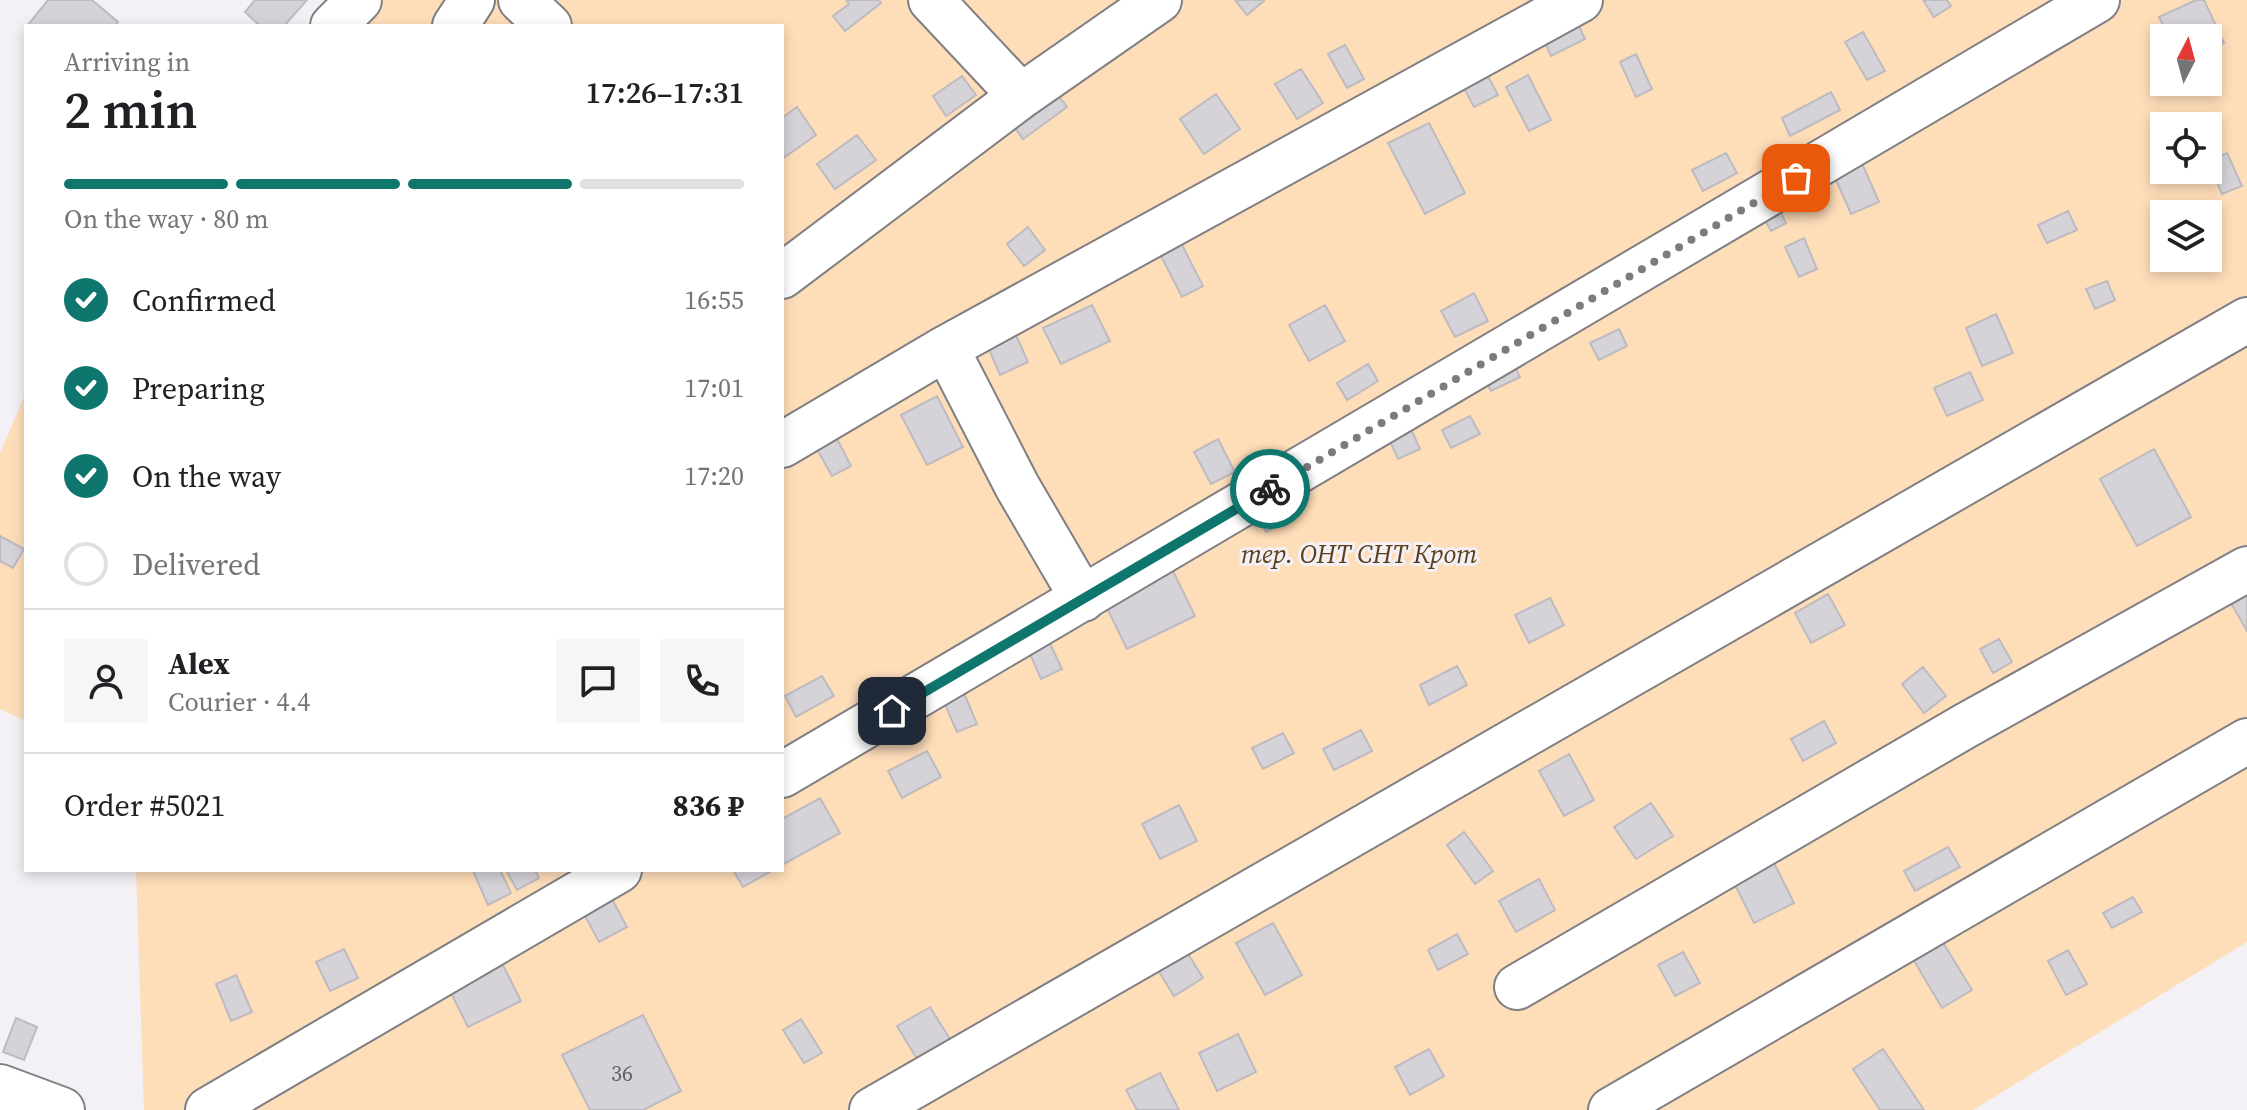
<!DOCTYPE html>
<html lang="en">
<head>
<meta charset="utf-8">
<style>
	:root { --surface:#fff; --page:#f6f6f6; --text:#202124; --muted:#757577; --line:#e0e0e0; --accent:#0f766e }
	body { margin:0; font-family:"Source Serif 4",serif; background:var(--page); color:var(--text); height:100vh; display:flex; flex-direction:column; font-size:30px; white-space:nowrap }
	* { box-sizing:border-box; margin:0 }
	p { font-size:26px; color:var(--muted) }
	.icon { flex:none; width:44px; height:44px; fill:none; stroke:currentColor; stroke-width:2; stroke-linecap:round; stroke-linejoin:round }
	.map { position:relative; flex:1; overflow:hidden }
	.drawer { position:absolute; left:24px; top:24px; width:760px; height:848px; display:flex; flex-direction:column; background:var(--surface); border-radius:0px; box-shadow:0 4px 12px #0003 }
	.drawer>* { flex:none }
	.needle { width:52px; rotate:6deg }
	.controls { position:absolute; left:2150px; top:24px; display:grid; gap:16px }
	.controls a { display:grid; place-items:center; width:72px; height:72px; border-radius:0px; background:var(--surface); box-shadow:0 4px 12px #0003; font-size:40px }
	.pin { position:absolute; display:grid; place-items:center; width:68px; height:68px; color:#fff; margin:-34px; border-radius:16px; box-shadow:0 4px 12px #0006 }
	.courier { position:absolute; display:grid; place-items:center; width:80px; height:80px; margin:-40px; border:6px solid #0f766e; border-radius:50%; background:#fff; color:#222; box-shadow:0 2px 10px #0007 }
	.overview em { font-style:normal; font-weight:600 }
	.overview div { display:flex; flex-direction:column-reverse }
	.overview { display:flex; align-items:center; justify-content:space-between; height:136px; padding:0 40px }
	h1 { font-size:52px; font-weight:600; line-height:60px }
	.bar { display:grid; grid-template-columns:repeat(4,1fr); gap:12px 8px; align-content:center; height:96px; padding:0 40px }
	.bar i { height:10px; border-radius:6px; background:var(--line) }
	.bar .on { background:var(--accent) }
	.bar p { grid-column:span 4 }
	.line { display:flex; align-items:center; gap:20px; padding:0 40px; border-top:2px solid var(--line) }
	.line div { flex:1 }
	.round { display:grid; place-items:center; flex:none; width:84px; height:84px; border-radius:0px; background:var(--page) }
	ol { padding:0 40px; list-style:none }
	li { display:flex; align-items:center; gap:24px; height:88px }
	li p { margin-inline-start:auto }
	li .icon { padding:8px; border-radius:50%; background:var(--accent); color:#fff; stroke-width:4 }
	li:last-child { color:var(--muted) }
	li i { width:44px; height:44px; border:4px solid var(--line); border-radius:50% }
	.map>svg:first-child { display:block }
</style>
</head>
<body>
<div class="map">
<svg width="2247" height="1110" viewBox="0 0 2247 1110">
	<rect width="100%" height="100%" fill="#f3f1f6"/>
	<!-- green -->
	<path fill="#feddb9" fill-rule="evenodd" d="M369,0H2247V942L1973,1110H144L136,870H782V26H342ZM2164,38H2208V82H2164ZM2164,126H2208V170H2164ZM2164,214H2208V258H2164Z
		M26,392V721L0,709V453Z"/>
	<!-- building -->
	<path fill="#d5d3d8" stroke="#bdbbc0" stroke-width="2" d="M48,0H92L118,22L115,26H27Z
		M255,0H307L284,26H260L245,12Z
		M846,0H879L881,3L845,31L833,16L849,4Z
		M1235,0H1263L1264,1L1247,15Z
		M1923,0H1947L1951,6L1934,17Z
		M2196,0H2204L2224,43L2208,50V38H2169L2159,17Z
		M1573,13L1585,39L1551,56L1539,29Z
		M1863,32L1885,71L1867,80L1845,42Z
		M1345,45L1364,79L1347,88L1328,54Z
		M1636,54L1652,89L1636,97L1620,62Z
		M1483,67L1498,95L1474,107L1459,79Z
		M1301,69L1323,103L1297,119L1275,84Z
		M1528,75L1551,120L1529,131L1506,87Z
		M962,76L976,95L946,116L933,96Z
		M1056,92L1067,107L1023,139L1012,124Z
		M1831,92L1840,110L1790,136L1782,118Z
		M1216,94L1240,129L1204,154L1180,119Z
		M797,107L816,135L782,159V118Z
		M1429,123L1465,193L1425,214L1388,143Z
		M857,135L876,160L835,189L817,164Z
		M1857,152L1879,202L1851,214L1829,164Z
		M1726,153L1737,173L1703,191L1692,170Z
		M2227,153L2242,186L2222,194L2208,161Z
		M1773,197L1786,223L1771,231L1757,205Z
		M2068,211L2077,230L2047,243L2038,225Z
		M1028,227L1045,250L1024,266L1007,244Z
		M1804,238L1817,269L1799,277L1785,247Z
		M1181,243L1203,286L1182,297L1160,254Z
		M2176,258H2204L2183,270Z
		M2107,281L2115,300L2095,309L2086,289Z
		M1474,293L1488,321L1455,337L1441,311Z
		M1092,305L1110,341L1061,364L1043,328Z
		M1325,305L1345,341L1309,361L1289,325Z
		M1996,314L2013,353L1982,366L1966,328Z
		M1619,329L1627,346L1599,360L1590,343Z
		M1016,335L1028,362L1000,375L988,347Z
		M1510,357L1520,377L1491,391L1481,371Z
		M1368,364L1378,381L1347,400L1337,383Z
		M1970,372L1983,400L1947,416L1934,388Z
		M937,396L963,447L927,465L901,415Z
		M1470,416L1480,434L1451,448L1442,430Z
		M1410,427L1420,449L1398,459L1388,437Z
		M835,435L851,466L832,476L815,446Z
		M1218,439L1235,472L1211,484L1194,452Z
		M2154,449L2191,517L2137,546L2100,479Z
		M1284,499L1293,519L1266,532L1256,512Z
		M0,536L24,549L13,568L0,561Z
		M1172,569L1195,616L1127,649L1104,602Z
		M2247,583V631L2224,591Z
		M1828,594L1845,625L1811,643L1795,613Z
		M1550,598L1564,625L1529,643L1515,615Z
		M1047,637L1062,669L1041,679L1027,647Z
		M1999,639L2012,662L1993,673L1980,649Z
		M1457,666L1467,685L1429,705L1420,685Z
		M1923,667L1946,696L1924,713L1902,684Z
		M822,676L834,696L796,717L785,696Z
		M963,691L977,724L957,732L943,700Z
		M1824,721L1836,743L1803,761L1791,739Z
		M1361,730L1372,751L1334,770L1323,749Z
		M1283,733L1294,753L1263,769L1252,748Z
		M927,751L941,777L902,798L888,771Z
		M1569,754L1594,800L1564,816L1539,771Z
		M820,798L840,833L782,865V819Z
		M1651,803L1673,836L1636,859L1614,827Z
		M1179,805L1197,841L1160,859L1142,824Z
		M1464,832L1493,871L1475,884L1447,845Z
		M1948,847L1960,867L1915,891L1904,871Z
		M1771,857L1794,903L1754,923L1731,877Z
		M500,870L511,893L488,905L473,871Z
		M506,870H535L539,878L517,890Z
		M733,870H773L743,887Z
		M1539,879L1555,910L1516,932L1499,901Z
		M611,897L627,927L599,942L583,912Z
		M2133,897L2142,912L2112,928L2103,913Z
		M1273,923L1302,975L1265,995L1236,943Z
		M1936,931L1972,990L1942,1008L1907,949Z
		M1457,934L1468,954L1438,970L1428,950Z
		M1182,944L1203,978L1174,996L1153,962Z
		M344,949L358,978L330,991L316,962Z
		M2068,950L2087,984L2066,995L2048,961Z
		M1683,952L1700,983L1675,996L1658,965Z
		M503,965L521,1001L468,1027L450,991Z
		M236,975L252,1012L231,1021L216,984Z
		M930,1007L950,1039L917,1059L897,1026Z
		M643,1015L681,1091L643,1110H590L562,1055Z
		M16,1018L37,1027L24,1060L3,1052Z
		M801,1019L822,1053L804,1063L783,1030Z
		M1238,1034L1256,1072L1217,1091L1199,1053Z
		M1429,1049L1444,1076L1410,1095L1395,1067Z
		M1883,1049L1924,1110H1880L1853,1069Z
		M1160,1073L1179,1110H1137L1126,1090Z"/>
	<g fill="none" stroke-linecap="round" stroke-linejoin="round">
		<!-- minor casing -->
		<g stroke="#807f83" stroke-width="48">
			<path id="minor" d="M521,0L549,26
				M931,0L1021,96
				M333,26L359,0
				M455,26L472,0
				M782,276L1021,96L1159,0
				M946,348L1017,486L1083,599
				M782,445L946,348L1580,0
				M782,775L2097,0
				M1517,987L1965,726L2247,569
				M0,1087L62,1110
				M208,1110L619,870
				M872,1110L2247,320
				M1611,1110L2247,741"/>
		</g>
		<!-- minor -->
		<use href="#minor" stroke="#fff" stroke-width="44"/>
	</g>
	<g fill="none" stroke-linecap="round" stroke-linejoin="round">
		<!-- done -->
		<path stroke="#7d7b7e" stroke-width="8" stroke-dasharray="0 14.4" d="M1270,489L1796,178"/>
		<!-- route -->
		<path stroke="#0f766e" stroke-width="10" d="M892,711L1270,489"/>
	</g>
	<g text-anchor="middle" stroke-width="6" stroke-linejoin="round" paint-order="stroke">
		<!-- number labels -->
		<g font-size="22" fill="#636264">
			<text x="622" y="1081">36</text>
		</g>
		<!-- park labels -->
		<g font-size="26" font-style="italic" fill="#5c3e19" stroke="#f3f1f6">
			<text x="1359" y="563">тер. ОНТ СНТ Крот</text>
		</g>
	</g>
</svg>
<div class="controls">
<a><svg class="needle" viewBox="-14 -14 28 28"><path d="M0-13l5 13h-10z" fill="#e53935"/><path d="M0 13l5-13h-10z" fill="#757577"/></svg></a>
<a><svg class="icon" aria-label="locate" viewBox="0 0 24 24"><circle cx="12" cy="12" r="6"/><path d="M12 2v4M12 18v4M2 12h4M18 12h4"/></svg></a>
<a><svg class="icon" aria-label="layers" viewBox="0 0 24 24"><path d="M12 4l9 5-9 5-9-5zM3 14l9 5 9-5"/></svg></a>
</div>
<div class="pin" style="left:1796px;top:178px;background:#ea580c"><svg class="icon" aria-label="bag" viewBox="0 0 24 24"><path d="M5 8h14l-1 12H6zM9 8a3 3 0 0 1 6 0"/></svg></div>
<div class="pin" style="left:892px;top:711px;background:#1f2937"><svg class="icon" aria-label="home" viewBox="0 0 24 24"><path d="M3 11l9-7 9 7M6 9v11h12V9"/></svg></div>
<div class="courier" style="left:1270px;top:489px"><svg class="icon" aria-label="bike" viewBox="0 0 24 24"><circle cx="6" cy="16" r="4"/><circle cx="18" cy="16" r="4"/><path d="M6 16l4-8h5l3 8M10 8l3 8H6M13 5h3"/></svg></div>
<section class="drawer">
<div class="overview"><div><h1>2 min</h1><p>Arriving in</p></div><em>17:26–17:31</em></div>
<div class="bar"><i class="on"></i><i class="on"></i><i class="on"></i><i></i><p>On the way · 80 m</p></div>
<ol>
<li><svg class="icon" aria-label="check" viewBox="0 0 24 24"><path d="M5 12l5 5 9-10"/></svg>Confirmed<p>16:55</p></li>
<li><svg class="icon" aria-label="check" viewBox="0 0 24 24"><path d="M5 12l5 5 9-10"/></svg>Preparing<p>17:01</p></li>
<li><svg class="icon" aria-label="check" viewBox="0 0 24 24"><path d="M5 12l5 5 9-10"/></svg>On the way<p>17:20</p></li>
<li><i></i>Delivered</li>
</ol>
<div class="line" style="height:144px"><a class="round"><svg class="icon" aria-label="person" viewBox="0 0 24 24"><circle cx="12" cy="8" r="4"/><path d="M4 21q1-7 8-7t8 7"/></svg></a><div><b>Alex</b><p>Courier · 4.4</p></div><a class="round"><svg class="icon" aria-label="chat" viewBox="0 0 24 24"><path d="M4 5h16v11H9l-5 4z"/></svg></a><a class="round"><svg class="icon" aria-label="phone" viewBox="0 0 24 24"><path d="M5 4h4l2 5-3 2q2 4 5 5l2-3 5 2v4C11 20 4 13 5 4z"/></svg></a></div>
<div class="line" style="height:104px"><div>Order #5021</div><b>836 ₽</b></div>
</section>
</div>
</body>
</html>
